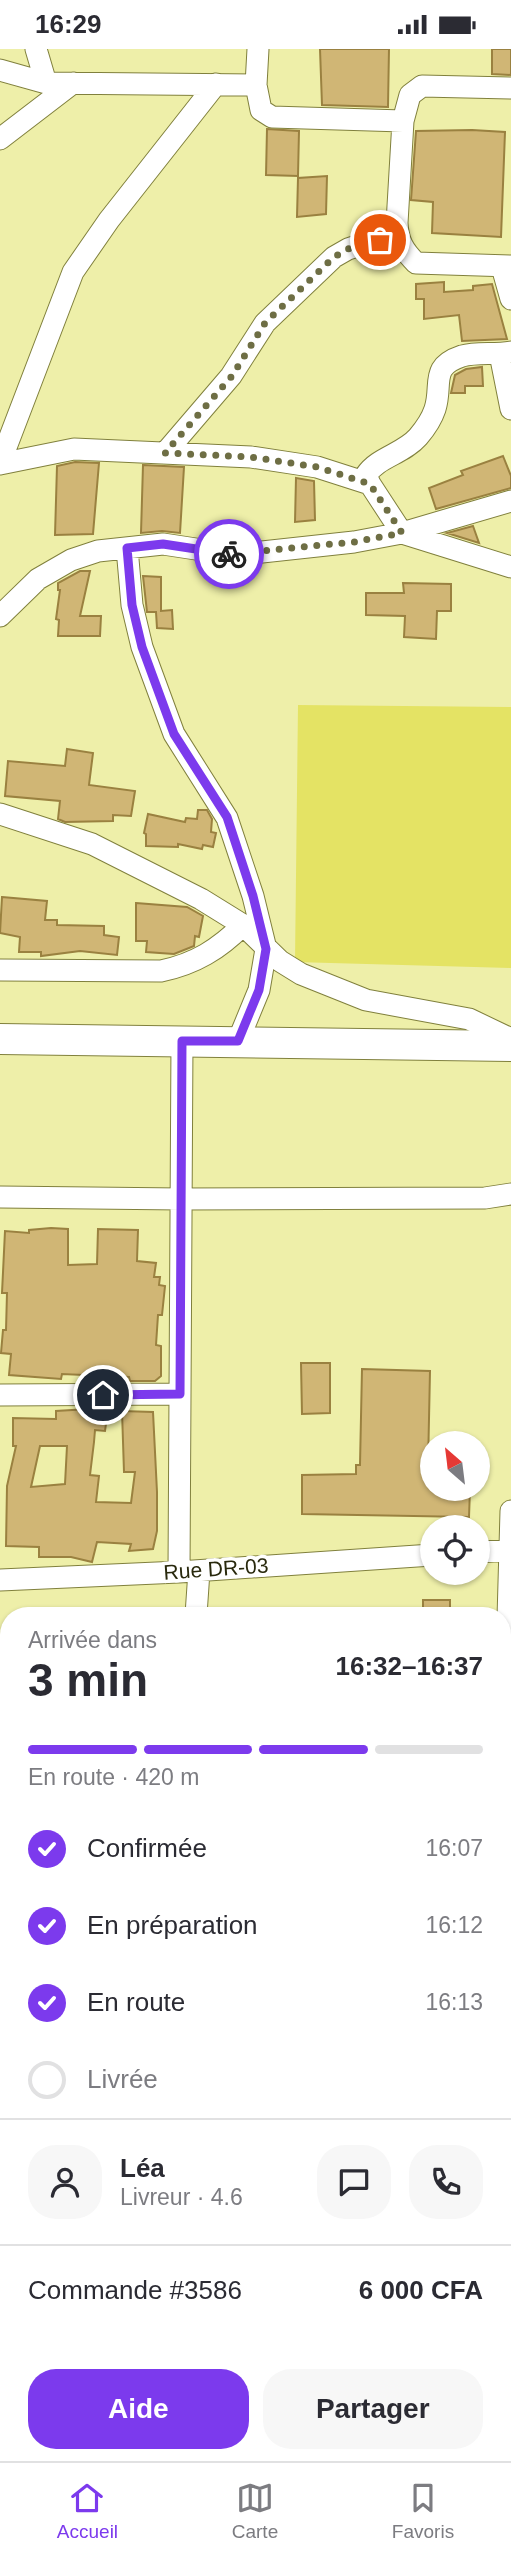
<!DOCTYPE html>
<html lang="fr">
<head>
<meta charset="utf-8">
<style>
	:root { --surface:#fff; --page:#f7f7f7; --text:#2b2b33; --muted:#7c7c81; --line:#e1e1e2; --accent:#7c3aed }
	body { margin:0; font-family:Arial,sans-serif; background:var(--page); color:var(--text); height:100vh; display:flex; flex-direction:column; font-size:26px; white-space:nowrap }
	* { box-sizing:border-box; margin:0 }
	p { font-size:23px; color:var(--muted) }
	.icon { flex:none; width:38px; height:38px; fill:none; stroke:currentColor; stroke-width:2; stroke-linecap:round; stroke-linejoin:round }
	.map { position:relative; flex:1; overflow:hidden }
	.sheet { position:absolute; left:0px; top:1558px; width:511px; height:856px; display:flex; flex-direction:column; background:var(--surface); border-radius:28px 28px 0 0; box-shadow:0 2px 5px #0004 }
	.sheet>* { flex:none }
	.needle { width:46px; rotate:332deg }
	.tools { position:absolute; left:420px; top:1382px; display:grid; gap:14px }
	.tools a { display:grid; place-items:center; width:70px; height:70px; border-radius:50%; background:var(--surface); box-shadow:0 2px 5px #0004; font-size:35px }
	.pin { position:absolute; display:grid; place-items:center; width:60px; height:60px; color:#fff; margin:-30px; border:4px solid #fff; border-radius:50%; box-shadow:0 2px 7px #0007 }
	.courier { position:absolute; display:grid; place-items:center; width:70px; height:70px; margin:-35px; border:5px solid #7c3aed; border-radius:50%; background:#fff; color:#222; box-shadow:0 2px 9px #0007 }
	.summary em { font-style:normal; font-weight:800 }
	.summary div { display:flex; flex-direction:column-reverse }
	.summary { display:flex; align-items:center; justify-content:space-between; height:119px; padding:0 28px }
	h1 { font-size:46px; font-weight:800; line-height:52px }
	.bar { display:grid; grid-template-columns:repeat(4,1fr); gap:10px 7px; align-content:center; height:84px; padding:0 28px }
	.bar i { height:9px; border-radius:5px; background:var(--line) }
	.bar .selected { background:var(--accent) }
	.bar p { grid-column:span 4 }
	.line { display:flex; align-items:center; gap:18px; padding:0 28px; border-top:2px solid var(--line) }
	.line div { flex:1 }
	.round { display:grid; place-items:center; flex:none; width:74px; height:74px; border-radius:28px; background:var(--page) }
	ol { padding:0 28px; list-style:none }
	li { display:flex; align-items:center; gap:21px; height:77px }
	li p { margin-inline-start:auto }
	li .icon { padding:7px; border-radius:50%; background:var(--accent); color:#fff; stroke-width:4 }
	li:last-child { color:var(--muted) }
	li i { width:38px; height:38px; border:4px solid var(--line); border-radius:50% }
	.action { display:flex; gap:14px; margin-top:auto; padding:14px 28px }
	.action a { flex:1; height:80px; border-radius:28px; background:var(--accent); color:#fff; font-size:28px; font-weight:800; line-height:80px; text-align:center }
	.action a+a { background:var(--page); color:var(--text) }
	.status { display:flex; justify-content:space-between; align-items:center; height:49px; padding:0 35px; background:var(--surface); direction:ltr }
	.status svg { height:19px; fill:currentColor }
	.tab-bar { display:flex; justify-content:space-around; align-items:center; height:98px; border-top:2px solid var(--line); background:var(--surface); font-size:19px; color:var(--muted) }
	.tab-bar a { display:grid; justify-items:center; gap:4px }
	.tab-bar .selected { color:var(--accent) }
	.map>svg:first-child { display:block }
</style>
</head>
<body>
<div class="status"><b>16:29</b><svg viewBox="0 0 49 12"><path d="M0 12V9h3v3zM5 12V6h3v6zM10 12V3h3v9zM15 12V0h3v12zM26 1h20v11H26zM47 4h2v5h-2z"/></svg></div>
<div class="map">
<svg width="511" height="2412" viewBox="0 0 511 2412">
	<rect width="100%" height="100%" fill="#eeefa9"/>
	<!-- green -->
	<path fill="#e4e364" d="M298,656L511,658V919L295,913Z
		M0,2147L9,2155V2202L0,2205Z
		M9,2217V2303L0,2308V2220Z"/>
	<!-- building -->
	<path fill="#d0b675" stroke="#9a8140" stroke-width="2" fill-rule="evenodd" d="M320,0H389L388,58L322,56Z
		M492,0H511V26L492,25Z
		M267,80L299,82L298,127L266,126Z
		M472,81L505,83L501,188L432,184L433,153L411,151L416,82Z
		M327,127L326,165L297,168L298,129Z
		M444,233V243L473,241V237L492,235L507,290L462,292L459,266L424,270V250H416V235Z
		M482,318L483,337H465V344H451L455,326L466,320Z
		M503,407L511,427V439L436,460L429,439L463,426L461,422Z
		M75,413L99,414L93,485L55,486L57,417Z
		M143,416L184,418L180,484L162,482L141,484Z
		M296,429L314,432L315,471L295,473Z
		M473,477L479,494L447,484Z
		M80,522H90L80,567H101L100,587H58L59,571L56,570L60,541H58V534Z
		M143,527L161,528V562L172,561L173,580L157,579L156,563H147Z
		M403,534L451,535V562H437L436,590L404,588L405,567L366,566V544H404Z
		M67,700L93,704L89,736L135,742L131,767L113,766V772L65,773L58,770L60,752L5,747L8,712L65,717Z
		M198,761H207L212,770L211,783L216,784L213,798L203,796L202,800L178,795V798L146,797V785L144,784L148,765L185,773L186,769L197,770Z
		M2,848L47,852L45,871H57V876L104,877V886L119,888L117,906L80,902L41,907V903H19L20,888L0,884Z
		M136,854L187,858L203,867L199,888L195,887L194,897L174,905L146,903L147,892H136Z
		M51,1179L68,1180V1216L97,1215L98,1180L138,1181L137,1212L156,1214L154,1228H160L159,1236L165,1237L162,1266H158L156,1296L161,1297V1327L155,1332H130L129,1328L62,1325L61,1330L9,1326L11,1305L1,1304L3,1281H6L7,1244H2L5,1182L29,1184V1181Z
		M301,1314H330V1364L302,1365Z
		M362,1320L430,1322L428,1418H432V1440H470L469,1468L302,1465V1426L356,1425V1416H360Z
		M89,1360L108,1361L105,1382L95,1381L94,1393L90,1426L99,1427L96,1453L131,1454L135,1423H124L122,1362L153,1363L157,1443V1482L153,1500L129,1502L131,1495L97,1493L92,1513L71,1508H39V1498L6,1497L7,1437L16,1397H13V1369L56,1370V1362ZM40,1397H67L65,1435L31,1438Z
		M423,1551H450V1566H423Z"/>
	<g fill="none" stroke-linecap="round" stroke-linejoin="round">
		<!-- minor casing -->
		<g stroke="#80803d" stroke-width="23">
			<path id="minor" d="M36,0L46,34
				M258,0L256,36L261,61L272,68L403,72
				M0,21L46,34L256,36
				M511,39L422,37L410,46L403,72L397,174C398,192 403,201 416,214L511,217
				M0,90L73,34
				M502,218L511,250
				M511,303C495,306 477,303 462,307C429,318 443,335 435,360C432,369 424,381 418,388C403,405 378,408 366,426L370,435L402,484L511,518
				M500,305L511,360
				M165,404L231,327L265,274L334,208L348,200L363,195L398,190
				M0,414L73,223L109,171L216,35
				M0,415L74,400L251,408L317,418L370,435
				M127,499L132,556L142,598L174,685L227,769L253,847L266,900L259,941L238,992
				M0,567L38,530L71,511L98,502L163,495L235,506L354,493L402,484L511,452
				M0,765L92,795L201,850L243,876L280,912L301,925L366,951L469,970L511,990
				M0,921L161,922C195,915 219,900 243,876
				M0,1148L181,1150L485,1149L511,1145
				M0,1346L180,1345
				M478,1503L509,1501
				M179,1523L182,992
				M0,1531L179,1523L432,1506
				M196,1566L199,1522
				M0,1834L9,1838
				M502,1852L507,1812L504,1712L511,1462
				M502,1949L511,1968
				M0,2100L9,2101
				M0,2128L9,2136
				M502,2196L511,2205
				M0,2212L9,2209
				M0,2373L9,2365
				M250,2404L255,2412
				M100,2412L103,2404"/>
		</g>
		<!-- highway casing -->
		<g stroke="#80803d" stroke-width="32">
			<path id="highway" d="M0,990L511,997"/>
		</g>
		<!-- minor -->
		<use href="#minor" stroke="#fff" stroke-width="21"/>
		<!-- highway -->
		<use href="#highway" stroke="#fff" stroke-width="30"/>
	</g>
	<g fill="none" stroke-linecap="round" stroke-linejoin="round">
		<!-- done -->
		<path stroke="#6e6e44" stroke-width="7" stroke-dasharray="0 12.6" d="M229,505L354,493L402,484L370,435L317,418L251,408L165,404L232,327L265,274L334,208L348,200L380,191"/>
		<!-- route -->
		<path stroke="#7c3aed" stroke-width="9" d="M103,1346L180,1345L182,992H238L259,941L266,900L253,847L227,768L174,685L142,598L132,556L127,499L163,495L229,505"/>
	</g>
	<g text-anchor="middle" stroke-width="7" stroke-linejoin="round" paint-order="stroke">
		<!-- street labels -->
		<g font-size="21" fill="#29290d" stroke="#fff">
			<text transform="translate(216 1520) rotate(-4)" y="7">Rue DR-03</text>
		</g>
	</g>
</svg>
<div class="tools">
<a><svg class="needle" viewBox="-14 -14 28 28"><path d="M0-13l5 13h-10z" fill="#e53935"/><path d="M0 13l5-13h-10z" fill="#7c7c81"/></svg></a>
<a><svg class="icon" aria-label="locate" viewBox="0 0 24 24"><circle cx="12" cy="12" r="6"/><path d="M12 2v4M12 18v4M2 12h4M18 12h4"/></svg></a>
</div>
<div class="pin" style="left:380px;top:191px;background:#ea580c"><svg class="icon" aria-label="bag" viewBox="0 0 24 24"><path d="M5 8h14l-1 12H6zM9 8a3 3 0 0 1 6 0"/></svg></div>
<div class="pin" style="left:103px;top:1346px;background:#1f2937"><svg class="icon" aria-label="home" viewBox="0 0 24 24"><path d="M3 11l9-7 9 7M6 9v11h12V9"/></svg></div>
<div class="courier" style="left:229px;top:505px"><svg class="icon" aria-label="bike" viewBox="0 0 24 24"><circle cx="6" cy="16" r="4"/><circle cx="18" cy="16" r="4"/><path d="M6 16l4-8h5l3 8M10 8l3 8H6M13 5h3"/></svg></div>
<section class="sheet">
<div class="summary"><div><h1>3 min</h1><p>Arrivée dans</p></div><em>16:32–16:37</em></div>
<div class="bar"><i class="selected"></i><i class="selected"></i><i class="selected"></i><i></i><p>En route · 420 m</p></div>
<ol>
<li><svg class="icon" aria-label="check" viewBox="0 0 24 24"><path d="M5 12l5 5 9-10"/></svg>Confirmée<p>16:07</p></li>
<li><svg class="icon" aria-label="check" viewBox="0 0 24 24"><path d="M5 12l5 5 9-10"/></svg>En préparation<p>16:12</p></li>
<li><svg class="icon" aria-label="check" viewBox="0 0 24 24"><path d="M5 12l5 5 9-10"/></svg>En route<p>16:13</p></li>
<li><i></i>Livrée</li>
</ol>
<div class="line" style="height:126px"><a class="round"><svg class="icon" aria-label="person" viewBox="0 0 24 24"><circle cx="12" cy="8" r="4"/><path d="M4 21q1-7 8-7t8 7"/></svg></a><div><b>Léa</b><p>Livreur · 4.6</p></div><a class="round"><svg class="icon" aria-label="chat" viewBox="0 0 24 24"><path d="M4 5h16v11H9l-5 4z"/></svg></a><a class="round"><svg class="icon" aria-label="phone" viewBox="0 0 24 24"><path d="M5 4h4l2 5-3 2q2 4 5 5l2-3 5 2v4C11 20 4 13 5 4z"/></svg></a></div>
<div class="line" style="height:91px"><div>Commande #3586</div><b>6 000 CFA</b></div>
<div class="action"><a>Aide</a><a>Partager</a></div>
</section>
</div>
<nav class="tab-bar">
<a class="selected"><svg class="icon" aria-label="home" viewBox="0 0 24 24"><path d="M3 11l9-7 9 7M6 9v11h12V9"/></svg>Accueil</a>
<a><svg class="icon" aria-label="map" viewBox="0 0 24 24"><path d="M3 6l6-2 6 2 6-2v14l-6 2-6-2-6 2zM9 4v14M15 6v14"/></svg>Carte</a>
<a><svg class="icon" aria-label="saved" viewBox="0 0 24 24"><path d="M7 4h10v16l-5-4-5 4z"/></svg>Favoris</a>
</nav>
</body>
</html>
